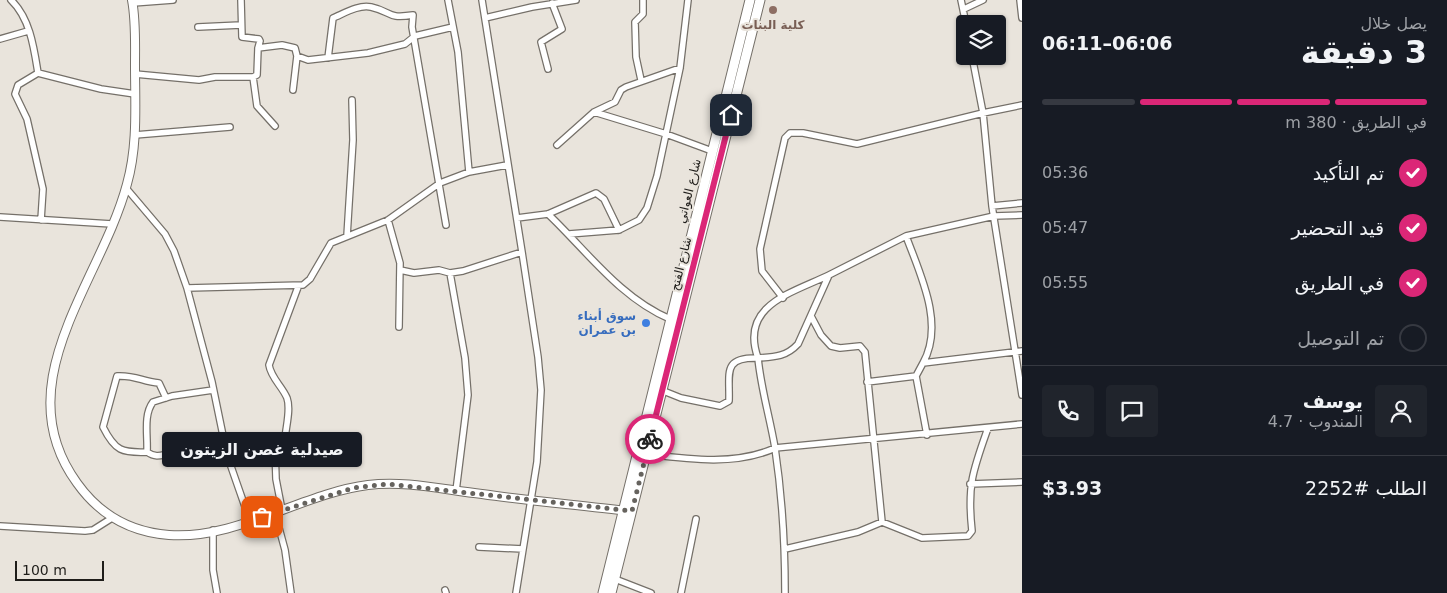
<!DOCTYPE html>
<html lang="ar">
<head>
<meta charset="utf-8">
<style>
	:root { --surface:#171b24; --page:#20242c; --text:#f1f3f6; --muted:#9ea1a6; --line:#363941; --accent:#db2777 }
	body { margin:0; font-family:"DejaVu Sans",Vazirmatn,sans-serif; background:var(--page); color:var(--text); direction:rtl; height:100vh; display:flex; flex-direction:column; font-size:19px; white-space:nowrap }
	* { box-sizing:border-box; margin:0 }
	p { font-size:16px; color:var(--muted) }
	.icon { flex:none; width:28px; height:28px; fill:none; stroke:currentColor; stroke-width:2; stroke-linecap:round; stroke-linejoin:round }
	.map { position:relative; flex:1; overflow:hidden; direction:ltr }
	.drawer { display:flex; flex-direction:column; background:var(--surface); width:425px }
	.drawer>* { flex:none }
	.fabs { position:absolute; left:956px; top:15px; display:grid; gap:10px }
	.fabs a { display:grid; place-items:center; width:50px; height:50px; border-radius:5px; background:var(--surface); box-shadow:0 1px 4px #0004; font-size:25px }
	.scale { position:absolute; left:15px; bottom:12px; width:89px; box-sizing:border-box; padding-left:5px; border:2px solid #1f1d1a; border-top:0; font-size:14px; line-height:18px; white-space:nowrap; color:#1f1d1a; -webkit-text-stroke:4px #e9e4dc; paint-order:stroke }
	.pin { position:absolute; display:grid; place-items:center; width:42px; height:42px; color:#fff; margin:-21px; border-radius:10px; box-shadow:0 2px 8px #0006 }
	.courier { position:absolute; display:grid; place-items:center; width:50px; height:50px; margin:-25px; border:4px solid #db2777; border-radius:50%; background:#fff; color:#222; box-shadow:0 1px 6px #0007 }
	.bubble { position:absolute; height:35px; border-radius:5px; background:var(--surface); box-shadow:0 1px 4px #0004; font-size:16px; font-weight:700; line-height:35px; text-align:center; direction:rtl }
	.overview em { font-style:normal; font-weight:700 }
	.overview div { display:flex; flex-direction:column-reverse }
	.overview { display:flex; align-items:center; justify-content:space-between; height:85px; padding:0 20px }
	h1 { font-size:32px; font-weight:700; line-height:38px }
	.bar { display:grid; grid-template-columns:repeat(4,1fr); gap:8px 5px; align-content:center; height:60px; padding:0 20px }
	.bar i { height:6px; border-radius:4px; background:var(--line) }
	.bar .active { background:var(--accent) }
	.bar p { grid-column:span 4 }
	.line { display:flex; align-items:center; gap:12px; padding:0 20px; border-top:1px solid var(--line) }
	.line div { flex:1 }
	.round { display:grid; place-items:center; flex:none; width:52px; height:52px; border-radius:5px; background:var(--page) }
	ol { padding:0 20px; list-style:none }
	li { display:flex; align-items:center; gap:15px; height:55px }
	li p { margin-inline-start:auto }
	li .icon { padding:5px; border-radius:50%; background:var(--accent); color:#fff; stroke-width:4 }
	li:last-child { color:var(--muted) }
	li i { width:28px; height:28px; border:2px solid var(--line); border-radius:50% }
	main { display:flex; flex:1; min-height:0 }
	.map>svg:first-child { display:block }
</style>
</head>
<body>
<main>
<section class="drawer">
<div class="overview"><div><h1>3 دقيقة</h1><p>يصل خلال</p></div><em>06:06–06:11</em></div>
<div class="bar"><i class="active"></i><i class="active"></i><i class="active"></i><i></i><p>في الطريق · 380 m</p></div>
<ol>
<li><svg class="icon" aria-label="check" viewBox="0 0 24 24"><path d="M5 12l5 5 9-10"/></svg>تم التأكيد<p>05:36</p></li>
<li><svg class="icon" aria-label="check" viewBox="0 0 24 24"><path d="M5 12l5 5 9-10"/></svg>قيد التحضير<p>05:47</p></li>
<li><svg class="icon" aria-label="check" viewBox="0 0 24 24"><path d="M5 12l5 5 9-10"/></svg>في الطريق<p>05:55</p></li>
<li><i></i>تم التوصيل</li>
</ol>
<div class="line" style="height:90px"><a class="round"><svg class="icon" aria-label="person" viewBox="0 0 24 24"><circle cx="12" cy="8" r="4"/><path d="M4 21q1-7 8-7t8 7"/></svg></a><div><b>يوسف</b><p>المندوب · 4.7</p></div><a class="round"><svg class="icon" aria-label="chat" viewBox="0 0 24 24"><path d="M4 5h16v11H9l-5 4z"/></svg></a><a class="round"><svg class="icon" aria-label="phone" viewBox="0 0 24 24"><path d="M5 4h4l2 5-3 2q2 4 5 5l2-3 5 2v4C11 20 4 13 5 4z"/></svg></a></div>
<div class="line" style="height:65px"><div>الطلب #2252</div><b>$3.93</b></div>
</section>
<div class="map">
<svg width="1022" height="593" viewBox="0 0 1022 593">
	<rect width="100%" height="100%" fill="#e9e4dc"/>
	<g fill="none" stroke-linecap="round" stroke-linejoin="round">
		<!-- street casing -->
		<g stroke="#757069" stroke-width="8">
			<path id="street" d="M11,0C30,18 34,48 38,73L101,89L135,94
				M241,0L242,37L259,39L260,41L258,48L282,45L295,48L297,56L293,90
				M448,0L458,52L469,172
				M482,0L522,252L538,357L541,390L537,462L516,593
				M961,0L966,24
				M1020,0L1022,18
				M133,3L173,0
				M964,9L983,0
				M485,18L532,7L576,0
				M198,27L241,25
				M0,39L28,31
				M297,56L308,60L368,53L405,44L415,36L453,27
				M972,56L983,113L992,206L1022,395
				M328,58L333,18C343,14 359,4 371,7C393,12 386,19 413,15L412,27L446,225
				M548,69L541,42L562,29L552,3
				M38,73L18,85L15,94L27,119L43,189L41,220
				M135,74L199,80L215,77H253L257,75L258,48
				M253,77L257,106L275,126
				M641,80L636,57L635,22L643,14V0
				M594,112L666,134L712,151
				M135,135L230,127
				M557,145L594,112L615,102L621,90L626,87L680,68
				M126,188L165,234L174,251L187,288L212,382L227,455L250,521
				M992,206L1022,203
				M548,214C586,250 620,298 670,319
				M0,217L112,224
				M517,218L548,214L596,193L604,199L619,230L639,220L647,208L657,176L680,68L688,0
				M388,220L400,263L399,327
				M569,234L619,230
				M347,236L353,140L352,100
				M906,236C920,274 945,324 923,363
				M400,270L414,273L439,270L450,273L463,271L522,252
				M450,273L465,358L468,395L456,491
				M187,288L303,285L310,279L331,243L388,220L440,183L469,172L507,165
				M783,298L762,271L760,249L785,138L790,133H803L857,144L983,113L1022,105
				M811,316L821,335L831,346L840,348L860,346L865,352L882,522
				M916,376L927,435
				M867,382L916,376L923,363L1022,351
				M213,390L172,396L153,402C143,415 148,436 147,452C159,460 163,453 175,453C184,454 190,458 198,460L227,455
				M661,390L681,398L720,406L729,401C730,373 722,357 758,358C739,305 792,293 829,275
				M147,452C122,453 115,451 103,427L117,376C137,375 142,382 159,383L166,398
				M646,454C687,459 736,466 775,448L1022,424
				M970,484L1022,482
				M282,510L276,479L275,448L285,439C286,426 291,409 287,398C282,386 271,378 269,365L298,287
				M275,513L285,550L291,593
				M0,526L85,531L93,530L112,518
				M213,530V570L217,593
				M479,547L523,549
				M785,549L858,532L882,522L922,538L968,536L972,531C967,485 973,470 988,428
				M615,579L651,593
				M445,590L446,593
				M681,593L696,519
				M785,593C785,546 782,495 775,448C770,418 761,389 758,358C774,357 786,357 798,344L829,275L906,236L994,216L1022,215"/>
		</g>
		<!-- secondary casing -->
		<g stroke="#757069" stroke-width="10">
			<path id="secondary" d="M132,0C136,21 135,44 135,65C135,105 138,145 127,184C101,282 4,383 77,483C99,514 130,532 169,535C236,540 303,493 368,485C405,480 445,490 482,494C530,501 579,505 627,511"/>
		</g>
		<!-- primary casing -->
		<g stroke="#757069" stroke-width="11">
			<path id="primary" d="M603,593L750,0
				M611,593L760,0"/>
		</g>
		<!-- street -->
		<use href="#street" stroke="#fff" stroke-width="5.5"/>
		<!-- secondary -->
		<use href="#secondary" stroke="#fff" stroke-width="8"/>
		<!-- primary -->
		<use href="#primary" stroke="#fff" stroke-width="9"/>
	</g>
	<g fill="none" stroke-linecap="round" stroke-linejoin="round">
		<!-- done -->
		<path stroke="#66635e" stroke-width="5" stroke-dasharray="0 9" d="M262,517L353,488L388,484L632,511L650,439"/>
		<!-- route -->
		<path stroke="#db2777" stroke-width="6" d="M650,439L731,115"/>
	</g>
	<!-- markers -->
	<circle fill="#8d6e63" stroke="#e9e4dc" stroke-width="2" cx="773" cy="10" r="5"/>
	<circle fill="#3f7fe0" stroke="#e9e4dc" stroke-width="2" cx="646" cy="323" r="5"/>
	<g text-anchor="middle" stroke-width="4" stroke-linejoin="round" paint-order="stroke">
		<!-- education labels -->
		<g font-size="12" font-weight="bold" fill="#785e54" stroke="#e9e4dc">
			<text x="773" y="29">كلية البنات</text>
		</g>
		<!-- street labels -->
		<g font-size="12" fill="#1f1d1a" stroke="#e9e4dc">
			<text transform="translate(689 191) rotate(-76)" y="4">شارع العواتي</text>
			<text transform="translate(681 264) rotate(-76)" y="4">شارع الفتح</text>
		</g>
		<!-- shop labels -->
		<g font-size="12" font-weight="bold" fill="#366cbe" stroke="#e9e4dc" text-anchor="end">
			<text x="636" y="320">سوق أبناء<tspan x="636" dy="14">بن عمران</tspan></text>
		</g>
	</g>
</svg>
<div class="fabs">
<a><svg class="icon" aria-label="layers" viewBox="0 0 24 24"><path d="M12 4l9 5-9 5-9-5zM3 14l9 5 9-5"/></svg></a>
</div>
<div class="scale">100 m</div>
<div class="pin" style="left:262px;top:517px;background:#ea580c"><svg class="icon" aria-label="bag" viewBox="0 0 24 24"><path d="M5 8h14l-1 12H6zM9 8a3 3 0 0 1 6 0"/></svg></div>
<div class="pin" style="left:731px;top:115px;background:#1f2937"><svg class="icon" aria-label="home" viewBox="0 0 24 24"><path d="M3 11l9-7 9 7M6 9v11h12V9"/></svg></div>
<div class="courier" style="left:650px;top:439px"><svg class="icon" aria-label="bike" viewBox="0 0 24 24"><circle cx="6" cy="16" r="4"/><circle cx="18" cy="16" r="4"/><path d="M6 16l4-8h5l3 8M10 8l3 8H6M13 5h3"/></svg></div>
<div class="bubble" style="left:162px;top:432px;width:200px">صيدلية غصن الزيتون</div>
</div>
</main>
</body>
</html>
